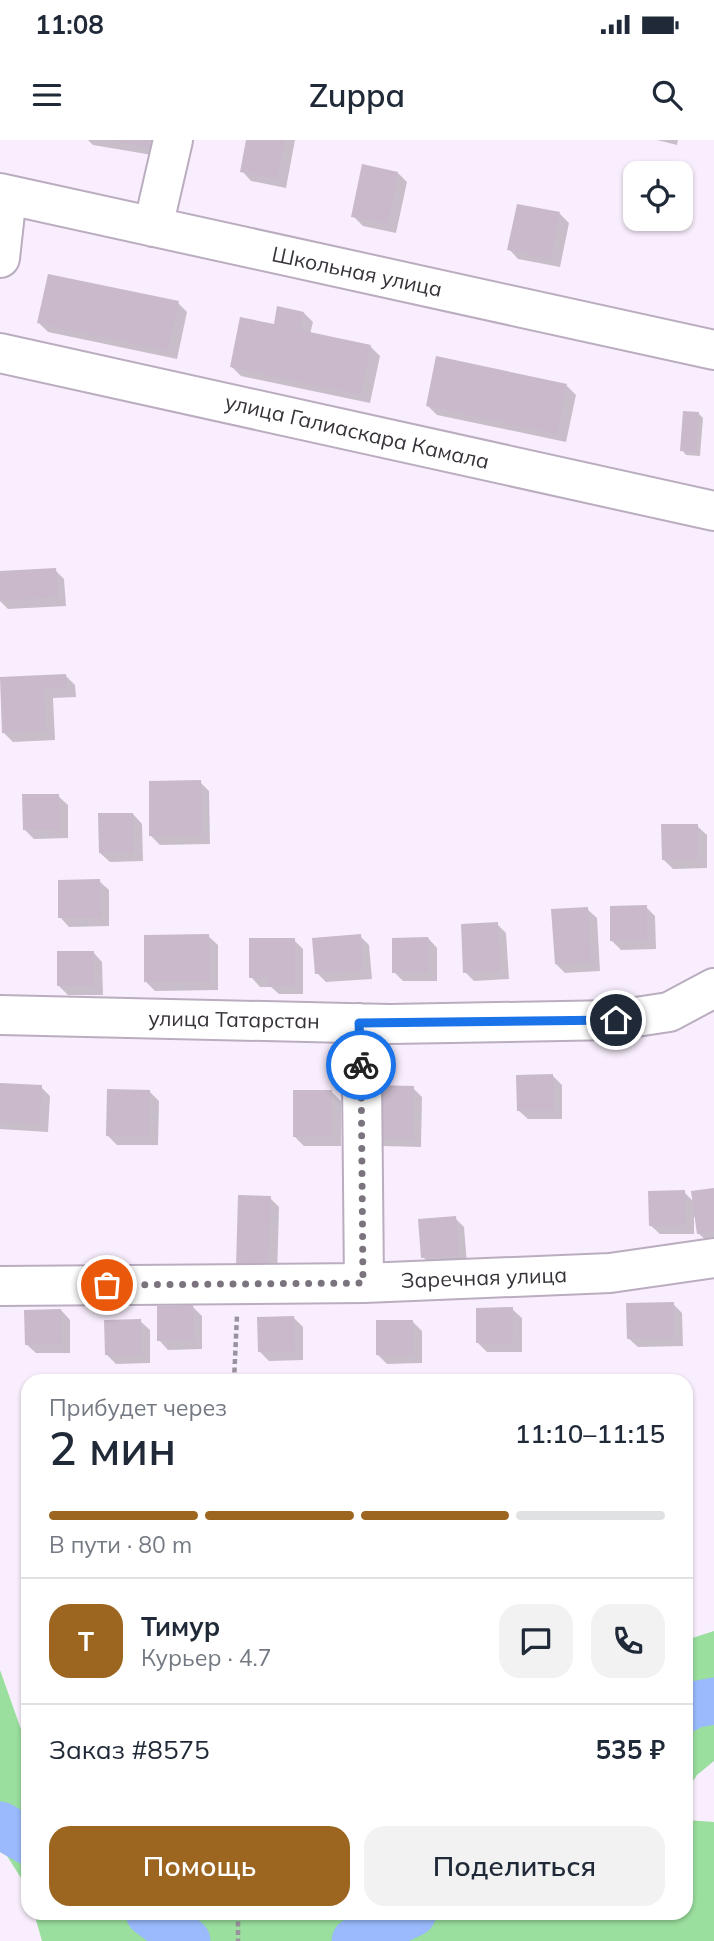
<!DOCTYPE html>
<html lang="ru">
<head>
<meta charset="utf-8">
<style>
	:root { --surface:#fff; --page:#f2f2f3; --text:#1f2937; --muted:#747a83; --line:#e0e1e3; --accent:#9d6620 }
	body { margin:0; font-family:Mulish,sans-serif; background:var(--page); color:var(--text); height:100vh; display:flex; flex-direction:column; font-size:26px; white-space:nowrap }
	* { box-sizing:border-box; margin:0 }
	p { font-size:23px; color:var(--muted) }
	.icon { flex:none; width:38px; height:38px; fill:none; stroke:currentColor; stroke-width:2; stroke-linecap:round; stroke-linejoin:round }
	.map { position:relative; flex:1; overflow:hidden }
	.drawer { position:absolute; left:21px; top:1234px; width:672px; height:546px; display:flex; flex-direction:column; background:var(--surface); border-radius:21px; box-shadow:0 2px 5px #0004 }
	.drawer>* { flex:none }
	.controls { position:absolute; left:623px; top:21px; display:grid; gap:14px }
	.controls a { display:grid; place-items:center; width:70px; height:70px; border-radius:14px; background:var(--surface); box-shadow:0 2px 5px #0004; font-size:35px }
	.pin { position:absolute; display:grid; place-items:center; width:60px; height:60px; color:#fff; margin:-30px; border:4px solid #fff; border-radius:50%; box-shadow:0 2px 7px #0007 }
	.courier { position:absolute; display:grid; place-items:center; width:70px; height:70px; margin:-35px; border:5px solid #1a73e8; border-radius:50%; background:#fff; color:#222; box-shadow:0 2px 9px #0007 }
	.head em { font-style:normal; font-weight:600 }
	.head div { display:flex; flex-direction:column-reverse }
	.head { display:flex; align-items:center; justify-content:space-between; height:119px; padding:0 28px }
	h1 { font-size:46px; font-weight:600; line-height:52px }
	.bar { display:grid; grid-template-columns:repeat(4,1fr); gap:10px 7px; align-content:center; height:84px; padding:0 28px }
	.bar i { height:9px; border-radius:5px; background:var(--line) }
	.bar .active { background:var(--accent) }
	.bar p { grid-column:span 4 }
	.line { display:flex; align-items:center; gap:18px; padding:0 28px; border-top:2px solid var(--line) }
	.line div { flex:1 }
	.round { display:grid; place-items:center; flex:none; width:74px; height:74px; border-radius:21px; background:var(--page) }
	.action { display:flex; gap:14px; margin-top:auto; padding:14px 28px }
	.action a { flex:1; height:80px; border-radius:21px; background:var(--accent); color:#fff; font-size:28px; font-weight:600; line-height:80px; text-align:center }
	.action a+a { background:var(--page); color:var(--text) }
	.status { display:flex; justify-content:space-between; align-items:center; height:49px; padding:0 35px; background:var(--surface); direction:ltr }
	.status svg { height:19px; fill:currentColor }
	header { display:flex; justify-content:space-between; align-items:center; height:91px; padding:0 28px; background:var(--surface); font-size:32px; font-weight:600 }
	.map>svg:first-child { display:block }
</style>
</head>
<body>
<div class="status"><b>11:08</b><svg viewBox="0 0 49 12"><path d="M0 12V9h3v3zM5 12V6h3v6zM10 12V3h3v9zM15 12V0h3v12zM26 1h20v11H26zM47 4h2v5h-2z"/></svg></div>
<header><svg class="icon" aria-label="menu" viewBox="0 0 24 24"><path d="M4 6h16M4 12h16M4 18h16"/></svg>Zuppa<svg class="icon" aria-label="search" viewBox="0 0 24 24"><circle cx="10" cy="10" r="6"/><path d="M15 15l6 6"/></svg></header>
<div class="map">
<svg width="714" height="1801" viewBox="0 0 714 1801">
	<rect width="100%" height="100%" fill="#f9eefd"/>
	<!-- green -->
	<path fill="#9adf9e" d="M714,1491V1621L697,1635L686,1651V1500Z
		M0,1530L28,1609V1749L7,1716L0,1712Z
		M686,1680L714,1682V1801H42L34,1773H686Z"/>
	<!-- shadow -->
	<path fill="#0003" d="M88,0H161L158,16L93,5Z
		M248,0H295L286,48L251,41L242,31Z
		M657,0H678L677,5Z
		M398,33L407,42L396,93L363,86L353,76Z
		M560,74L569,83L560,127L518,119L509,109Z
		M178,163L187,172L177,219L48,192L39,183Z
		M304,173L313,182L310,194L371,207L380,216L370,263L241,236L232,227L275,186Z
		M567,246L576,255L566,302L437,275L428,266Z
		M699,274L703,278L700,316L686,315L682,310Z
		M55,430L64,439L66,466L8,469L0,461V433Z
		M66,536L75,545L76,557L53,558L55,600L13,602L4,593L1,539Z
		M200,642L209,651L210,704L160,705L151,696Z
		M58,656L68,665V698L34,699L24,689Z
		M133,674L142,684L143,721L110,722L100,713Z
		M697,686L707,695V728L673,729L663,719Z
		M99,741L109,750V786L69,787L60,777Z
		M646,767L655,776L656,809L621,810L612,801Z
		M587,769L597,778L600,831L565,833L556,824Z
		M497,784L506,793L509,839L474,841L465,832Z
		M208,796L218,805V850L155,851L146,842Z
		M360,796L369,805L372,839L326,842L317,833Z
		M428,798L437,808V841H403L394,832Z
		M294,800L303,809V854H279L271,847H260L251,837Z
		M93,812L102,822L103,855H68L59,846Z
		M553,936L562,945V979H528L518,970Z
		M0,944L41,947L50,956L48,992L0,989Z
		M413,948L422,957L421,1007L384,1006L375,997Z
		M150,952L159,961L158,1005H117L107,995Z
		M332,952L341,961V1006H304L295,997Z
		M714,1050V1101L708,1102L698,1093L696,1077H694V1094H660L650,1085L684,1052L694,1062Z
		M270,1058L279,1067L277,1137L247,1135Z
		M455,1078L464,1087L467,1124L432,1126L423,1117Z
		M673,1164L682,1173L683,1206L638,1207L628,1198Z
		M193,1167L202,1176V1209L168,1210L159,1200Z
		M512,1169L522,1178V1212H487L478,1203Z
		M61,1170L70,1180V1213H36L26,1204Z
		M294,1178L303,1187V1220L269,1221L259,1211Z
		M140,1181L150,1190V1223L116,1224L107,1215Z
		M412,1181L422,1191V1223L387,1224L378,1215Z"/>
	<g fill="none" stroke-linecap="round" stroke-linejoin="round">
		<!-- river -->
		<path stroke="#9abafd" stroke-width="47" d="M686,1569L692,1565L714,1561
			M0,1685L28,1701
			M149,1773L187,1801
			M355,1801L413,1773"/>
	</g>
	<!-- building -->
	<path fill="#c9b9cb" d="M111,0H150L149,8Z
		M246,0H285L277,39L240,32Z
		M362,24L398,32L388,84L351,77Z
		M517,64L560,72L551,119L507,110Z
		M48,134L179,161L168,211L37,183Z
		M277,166L304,172L300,190L371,205L361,255L230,227L240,177L274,184Z
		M436,216L567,244L557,294L426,266Z
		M683,271L699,272L696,312L680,311Z
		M56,428L58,457L0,461V431Z
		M66,534L67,548L44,549L46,591L2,593L0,537Z
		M201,640L202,695L149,696V641Z
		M22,654H59L60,690H23Z
		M98,673H133L134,713H99Z
		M661,684H698V720H662Z
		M100,739L101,778H58V740Z
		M647,765V801H610V766Z
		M588,767L591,822L555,824L551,769Z
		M498,782L500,831L463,833L461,784Z
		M209,794L210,842H144V795Z
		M361,794L363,831L315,834L312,798Z
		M428,797L429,832L392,833V798Z
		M249,798H295V846H268V838H249Z
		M57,811H94V846H57Z
		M553,934L554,970L517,971L516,935Z
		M0,943L42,945L40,984L0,981Z
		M374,945L414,946L413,999L373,998Z
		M107,949L150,950L149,997L106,996Z
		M293,950H332V997H293Z
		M714,1048V1092L697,1094L691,1051Z
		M685,1050L686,1085L649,1086L648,1051Z
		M238,1055L271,1056L268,1128L236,1127Z
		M456,1076L459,1115L421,1118L418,1079Z
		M674,1162V1198L627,1199L626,1163Z
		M193,1165L194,1200L157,1201V1166Z
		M513,1167V1203H476V1168Z
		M61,1169L62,1204L25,1205L24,1170Z
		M294,1176L295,1212H258L257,1177Z
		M141,1179L142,1215H105L104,1180Z
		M376,1180H413V1215H376Z"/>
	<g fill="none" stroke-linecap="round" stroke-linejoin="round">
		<!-- minor casing -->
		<g stroke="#baadbf" stroke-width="42">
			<path id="minor" d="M0,53L714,210
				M153,87L173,0
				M0,118L7,55
				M0,213L714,371
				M0,875L390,884L616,880L669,872L714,848
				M359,883L362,941L364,1143
				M0,1146L364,1143L610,1133L714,1118"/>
		</g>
		<!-- path -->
		<path stroke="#9a929d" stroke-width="4.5" stroke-dasharray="5 3.5" stroke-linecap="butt" d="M234,1241L237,1175
			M238,1773V1801"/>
		<!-- minor -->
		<use href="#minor" stroke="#fff" stroke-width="38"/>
	</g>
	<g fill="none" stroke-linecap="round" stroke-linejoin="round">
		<!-- done -->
		<path stroke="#7b747e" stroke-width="7" stroke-dasharray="0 12.6" d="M107,1145L363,1143L361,925"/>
		<!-- route -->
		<path stroke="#1a73e8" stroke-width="9" d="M361,925L359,883L616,880"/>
	</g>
	<g text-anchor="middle" stroke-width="7" stroke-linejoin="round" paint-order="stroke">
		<!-- street labels -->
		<g font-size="21" fill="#373239" stroke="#fff">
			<text transform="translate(357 132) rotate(12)" y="7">Школьная улица</text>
			<text transform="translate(357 292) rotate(13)" y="7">улица Галиаскара Камала</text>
			<text transform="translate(234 880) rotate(1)" y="7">улица Татарстан</text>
			<text transform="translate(484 1138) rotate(-2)" y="7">Заречная улица</text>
		</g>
	</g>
</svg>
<div class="controls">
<a><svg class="icon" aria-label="locate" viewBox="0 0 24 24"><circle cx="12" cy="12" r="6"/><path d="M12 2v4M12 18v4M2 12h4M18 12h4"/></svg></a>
</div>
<div class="pin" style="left:107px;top:1145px;background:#ea580c"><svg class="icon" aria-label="bag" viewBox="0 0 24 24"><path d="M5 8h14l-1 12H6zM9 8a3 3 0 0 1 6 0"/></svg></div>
<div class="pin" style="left:616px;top:880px;background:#1f2937"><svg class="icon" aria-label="home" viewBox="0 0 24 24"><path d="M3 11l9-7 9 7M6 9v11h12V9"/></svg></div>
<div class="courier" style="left:361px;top:925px"><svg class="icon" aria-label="bike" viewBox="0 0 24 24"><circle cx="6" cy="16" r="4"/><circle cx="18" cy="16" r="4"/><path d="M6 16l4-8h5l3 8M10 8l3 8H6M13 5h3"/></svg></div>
<section class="drawer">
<div class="head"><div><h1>2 мин</h1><p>Прибудет через</p></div><em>11:10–11:15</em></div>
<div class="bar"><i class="active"></i><i class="active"></i><i class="active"></i><i></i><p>В пути · 80 m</p></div>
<div class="line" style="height:126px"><b class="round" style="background:var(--accent);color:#fff">Т</b><div><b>Тимур</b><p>Курьер · 4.7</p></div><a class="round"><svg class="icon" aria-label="chat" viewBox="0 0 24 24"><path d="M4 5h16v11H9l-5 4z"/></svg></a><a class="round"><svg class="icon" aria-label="phone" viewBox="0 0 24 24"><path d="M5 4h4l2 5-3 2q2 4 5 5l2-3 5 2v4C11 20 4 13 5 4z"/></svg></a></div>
<div class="line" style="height:91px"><div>Заказ #8575</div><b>535 ₽</b></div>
<div class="action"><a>Помощь</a><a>Поделиться</a></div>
</section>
</div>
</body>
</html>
